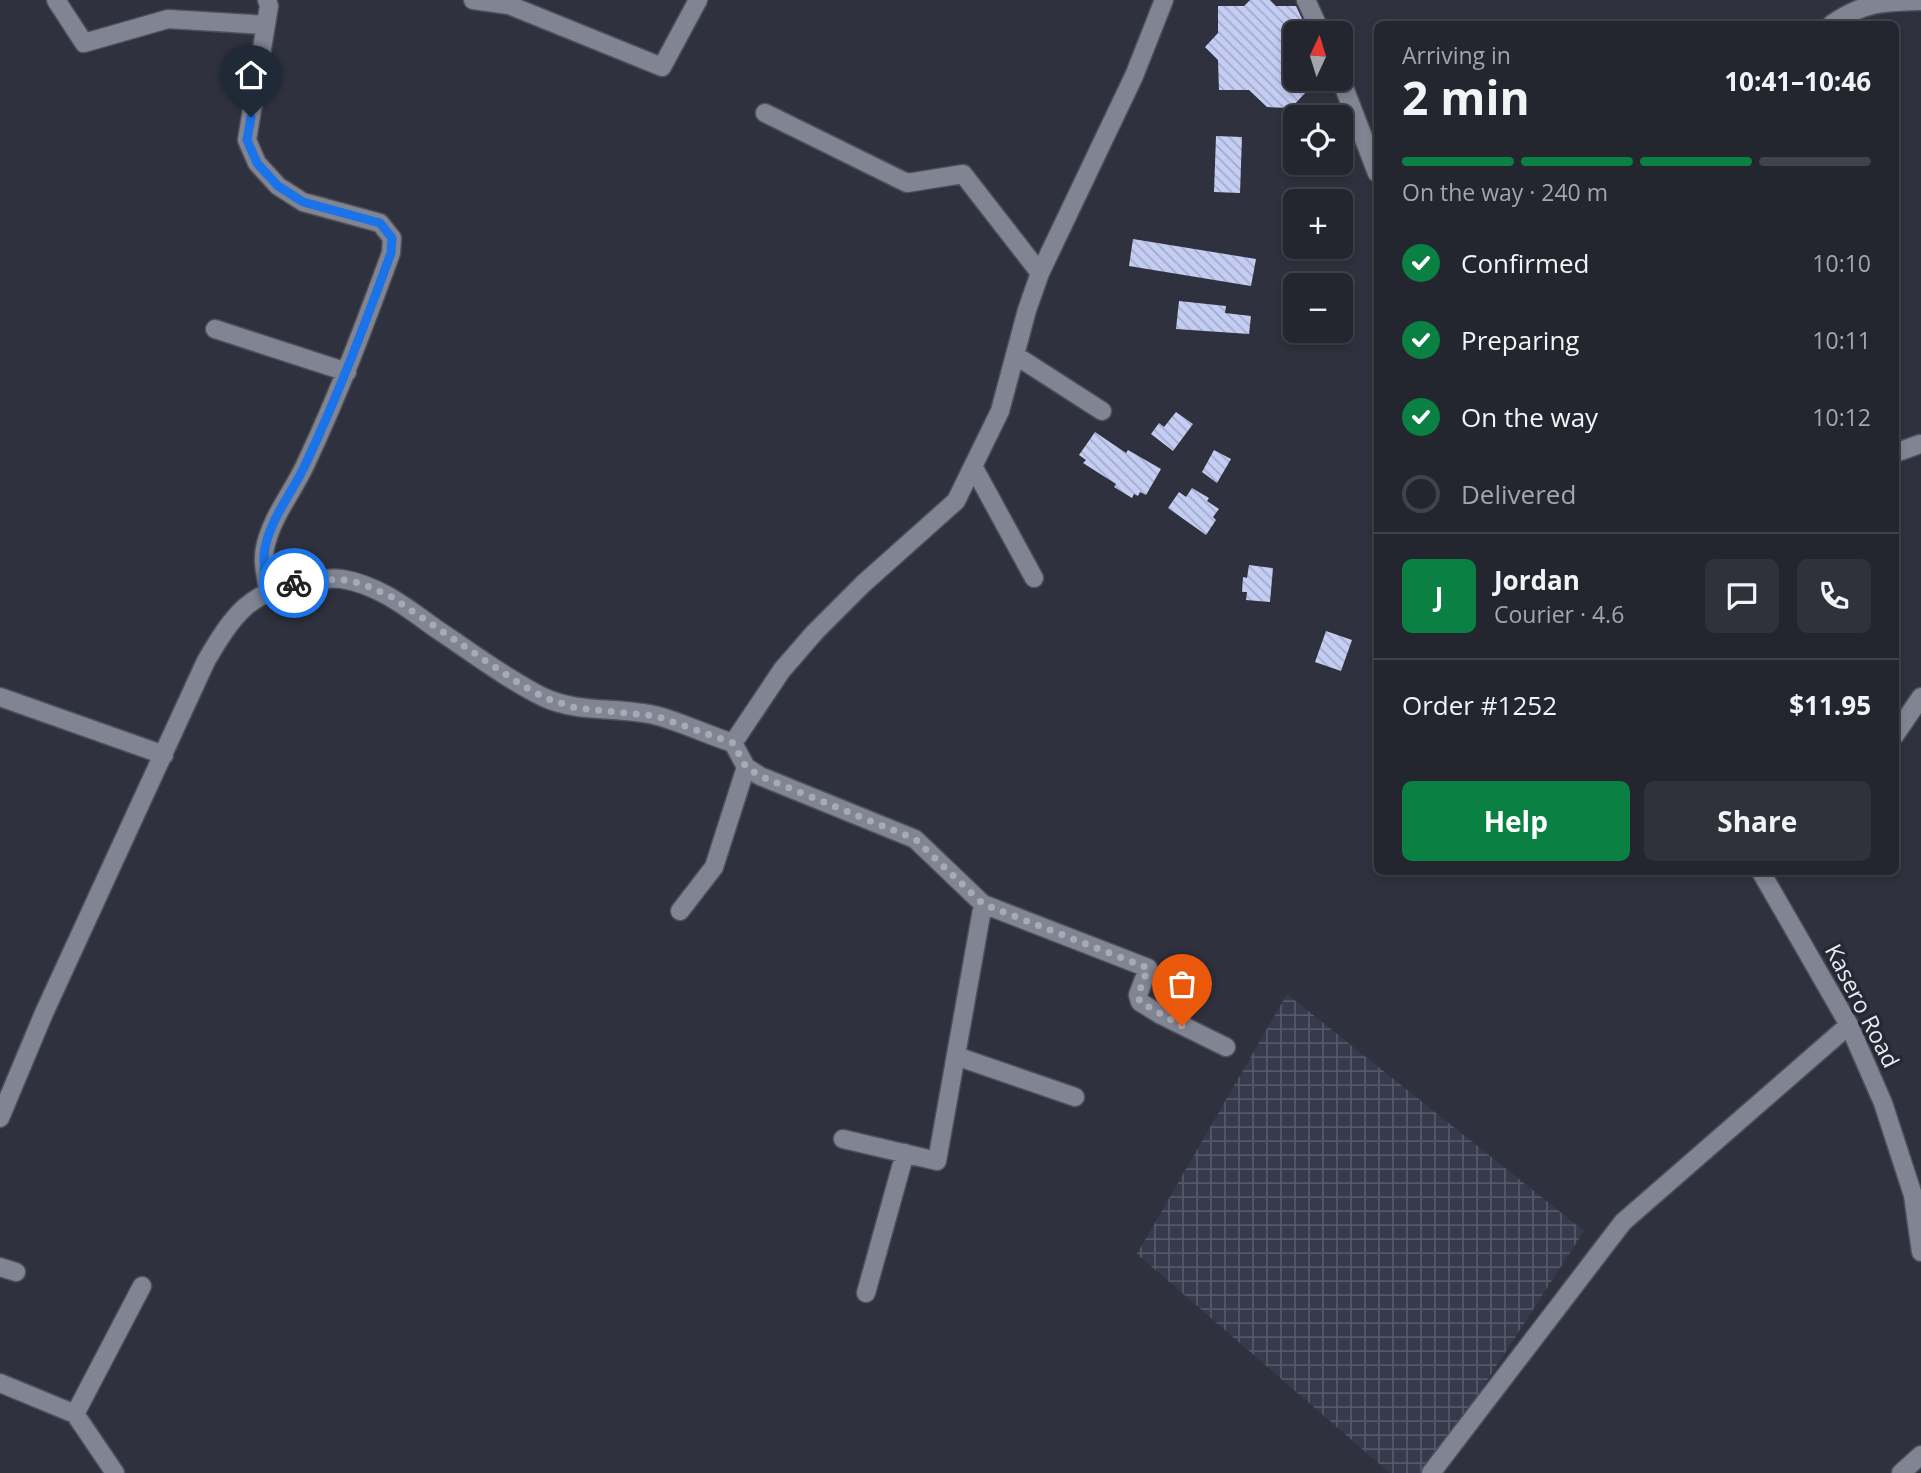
<!DOCTYPE html>
<html lang="en">
<head>
<meta charset="utf-8">
<style>
	:root { --surface:#23262e; --page:#2f323a; --text:#f1f3f6; --muted:#a3a5aa; --line:#40434a; --accent:#0b8043 }
	body { margin:0; font-family:"Open Sans",sans-serif; background:var(--page); color:var(--text); height:100vh; display:flex; flex-direction:column; font-size:26px; white-space:nowrap }
	* { box-sizing:border-box; margin:0 }
	p { font-size:23px; color:var(--muted) }
	.icon { flex:none; width:38px; height:38px; fill:none; stroke:currentColor; stroke-width:2; stroke-linecap:round; stroke-linejoin:round }
	.map { position:relative; flex:1; overflow:hidden }
	.details { position:absolute; left:1374px; top:21px; width:525px; height:854px; display:flex; flex-direction:column; background:var(--surface); border-radius:10px; box-shadow:0 4px 10px #0003,0 0 0 2px var(--line) }
	.details>* { flex:none }
	.needle { width:46px; rotate:4deg }
	.fabs { position:absolute; left:1283px; top:21px; display:grid; gap:14px }
	.fabs a { display:grid; place-items:center; width:70px; height:70px; border-radius:10px; background:var(--surface); box-shadow:0 4px 10px #0003,0 0 0 2px var(--line); font-size:35px }
	.pin { position:absolute; display:grid; place-items:center; width:60px; height:60px; color:#fff; margin:-72px -30px; border-radius:50% 50% 50% 0; rotate:-45deg; box-shadow:0 0 7px #0007 }
	.pin .icon { rotate:45deg }
	.courier { position:absolute; display:grid; place-items:center; width:70px; height:70px; margin:-35px; border:5px solid #1a73e8; border-radius:50%; background:#fff; color:#222; box-shadow:0 2px 9px #0007 }
	.summary em { font-style:normal; font-weight:700 }
	.summary div { display:flex; flex-direction:column-reverse }
	.summary { display:flex; align-items:center; justify-content:space-between; height:119px; padding:0 28px }
	h1 { font-size:46px; font-weight:700; line-height:52px }
	.bar { display:grid; grid-template-columns:repeat(4,1fr); gap:10px 7px; align-content:center; height:84px; padding:0 28px }
	.bar i { height:9px; border-radius:5px; background:var(--line) }
	.bar .current { background:var(--accent) }
	.bar p { grid-column:span 4 }
	.line { display:flex; align-items:center; gap:18px; padding:0 28px; border-top:2px solid var(--line) }
	.line div { flex:1 }
	.round { display:grid; place-items:center; flex:none; width:74px; height:74px; border-radius:10px; background:var(--page) }
	ol { padding:0 28px; list-style:none }
	li { display:flex; align-items:center; gap:21px; height:77px }
	li p { margin-inline-start:auto }
	li .icon { padding:7px; border-radius:50%; background:var(--accent); color:#fff; stroke-width:4 }
	li:last-child { color:var(--muted) }
	li i { width:38px; height:38px; border:4px solid var(--line); border-radius:50% }
	.button { display:flex; gap:14px; margin-top:auto; padding:14px 28px }
	.button a { flex:1; height:80px; border-radius:10px; background:var(--accent); color:#fff; font-size:28px; font-weight:700; line-height:80px; text-align:center }
	.button a+a { background:var(--page); color:var(--text) }
	.map>svg:first-child { display:block }
</style>
</head>
<body>
<div class="map">
<svg width="1921" height="1473" viewBox="0 0 1921 1473">
	<defs>
		<pattern id="industrial-grid" width="8" height="8" patternUnits="userSpaceOnUse" patternTransform="scale(1.75)"><rect width="8" height="8" fill="#363a4c"/><path d="M0 4h8M4 0v8" fill="none" stroke="#535766"/></pattern>
		<pattern id="building-back-hatch" width="6" height="6" patternUnits="userSpaceOnUse" patternTransform="scale(1.75)"><rect width="6" height="6" fill="#c4cdf3"/><path d="M-1 5l2 2M0 0l6 6M5-1l2 2" fill="none" stroke="#a4abc8"/></pattern>
	</defs>
	<rect width="100%" height="100%" fill="#2f323e"/>
	<!-- industrial -->
	<path fill="url(#industrial-grid)" d="M1287,994L1584,1231L1427,1473H1390L1137,1254Z"/>
	<!-- building -->
	<path fill="url(#building-back-hatch)" d="M1250,0H1270L1276,6H1296L1308,32L1295,33V79H1308V90L1291,108L1267,107L1249,90H1219L1218,60L1205,47L1218,33V6H1244Z
		M1216,136L1242,137L1240,193L1214,192Z
		M1133,239L1256,259L1251,286L1129,266Z
		M1179,301L1226,306L1225,313L1251,316L1249,334L1176,329Z
		M1176,412L1193,424L1173,451L1151,434L1159,423L1164,427Z
		M1095,432L1126,453L1128,450L1161,469L1146,495L1140,492L1138,496L1134,494L1132,498L1114,487L1116,484L1083,463L1086,460L1079,455Z
		M1214,450L1231,459L1217,483L1202,472Z
		M1192,488L1209,498L1207,501L1219,509L1213,517L1216,520L1206,535L1168,508L1179,492L1186,497Z
		M1249,565L1273,568L1270,602L1246,600L1247,592H1242L1243,577L1247,578Z
		M1326,631L1352,640L1341,671L1315,662Z"/>
	<g fill="none" stroke-linecap="round" stroke-linejoin="round">
		<!-- minor casing -->
		<g stroke="#4e505a" stroke-width="21">
			<path id="minor" d="M56,0L84,43L168,19L266,25
				M267,0L269,6L247,140L257,163L278,186L303,202L380,223L392,238L391,253C365,324 339,393 307,461C294,491 272,515 265,548C262,562 266,576 268,590
				M473,0L509,5L662,67L698,0
				M1306,0L1321,33
				M1832,24C1864,2 1883,2 1921,1
				M1340,77L1377,173
				M765,113L907,183L963,174L1040,273
				M215,329L347,372
				M1015,355L1102,411
				M1895,453L1920,444
				M974,468L1034,578
				M0,697L164,755
				M1895,735L1921,697
				M733,743L782,670L815,632L863,584L956,501L1000,411L1027,310L1040,273L1134,76L1164,0
				M1761,872L1849,1025L1883,1103L1913,1195L1921,1252
				M680,911L714,867L746,767
				M956,1056L1075,1097
				M0,1118L44,1013L206,661C233,615 250,590 305,582C317,580 330,577 342,579C378,585 406,607 435,628C470,651 505,678 543,697C579,714 620,706 658,716C683,723 708,735 733,743L746,767L760,776L915,839L983,904L1148,968L1138,995L1140,1002L1161,1015L1226,1047
				M843,1139L937,1161L983,904
				M0,1267L16,1272
				M866,1293L905,1153
				M0,1383L75,1414L115,1473
				M75,1414L142,1286
				M1431,1473L1623,1222L1849,1025
				M1901,1473L1921,1455"/>
		</g>
		<!-- minor -->
		<use href="#minor" stroke="#818593" stroke-width="18"/>
	</g>
	<g fill="none" stroke-linecap="round" stroke-linejoin="round">
		<!-- done -->
		<path stroke="#a8aab3" stroke-width="7" stroke-dasharray="0 12.6" d="M294,583L340,579L363,584L390,596L520,684L545,698L576,708L656,716L733,743L746,767L760,776L915,839L983,904L1148,968L1138,995L1140,1002L1182,1026"/>
		<!-- route -->
		<path stroke="#1a73e8" stroke-width="9" d="M251,117L247,140L257,163L278,186L303,202L380,223L392,238L391,253C365,324 339,393 307,461C294,491 272,515 265,548C262,562 266,576 268,590L294,583"/>
	</g>
	<g text-anchor="middle" stroke-width="7" stroke-linejoin="round" paint-order="stroke">
		<!-- street labels -->
		<g font-size="23" fill="#e9ebf2" stroke="#262834">
			<text transform="translate(1862 1006) rotate(63)" y="8">Kasero Road</text>
		</g>
	</g>
</svg>
<div class="fabs">
<a><svg class="needle" viewBox="-14 -14 28 28"><path d="M0-13l5 13h-10z" fill="#e53935"/><path d="M0 13l5-13h-10z" fill="#a3a5aa"/></svg></a>
<a><svg class="icon" aria-label="locate" viewBox="0 0 24 24"><circle cx="12" cy="12" r="6"/><path d="M12 2v4M12 18v4M2 12h4M18 12h4"/></svg></a>
<a>+</a>
<a>−</a>
</div>
<div class="pin" style="left:1182px;top:1026px;background:#ea580c"><svg class="icon" aria-label="bag" viewBox="0 0 24 24"><path d="M5 8h14l-1 12H6zM9 8a3 3 0 0 1 6 0"/></svg></div>
<div class="pin" style="left:251px;top:117px;background:#1f2937"><svg class="icon" aria-label="home" viewBox="0 0 24 24"><path d="M3 11l9-7 9 7M6 9v11h12V9"/></svg></div>
<div class="courier" style="left:294px;top:583px"><svg class="icon" aria-label="bike" viewBox="0 0 24 24"><circle cx="6" cy="16" r="4"/><circle cx="18" cy="16" r="4"/><path d="M6 16l4-8h5l3 8M10 8l3 8H6M13 5h3"/></svg></div>
<section class="details">
<div class="summary"><div><h1>2 min</h1><p>Arriving in</p></div><em>10:41–10:46</em></div>
<div class="bar"><i class="current"></i><i class="current"></i><i class="current"></i><i></i><p>On the way · 240 m</p></div>
<ol>
<li><svg class="icon" aria-label="check" viewBox="0 0 24 24"><path d="M5 12l5 5 9-10"/></svg>Confirmed<p>10:10</p></li>
<li><svg class="icon" aria-label="check" viewBox="0 0 24 24"><path d="M5 12l5 5 9-10"/></svg>Preparing<p>10:11</p></li>
<li><svg class="icon" aria-label="check" viewBox="0 0 24 24"><path d="M5 12l5 5 9-10"/></svg>On the way<p>10:12</p></li>
<li><i></i>Delivered</li>
</ol>
<div class="line" style="height:126px"><b class="round" style="background:var(--accent);color:#fff">J</b><div><b>Jordan</b><p>Courier · 4.6</p></div><a class="round"><svg class="icon" aria-label="chat" viewBox="0 0 24 24"><path d="M4 5h16v11H9l-5 4z"/></svg></a><a class="round"><svg class="icon" aria-label="phone" viewBox="0 0 24 24"><path d="M5 4h4l2 5-3 2q2 4 5 5l2-3 5 2v4C11 20 4 13 5 4z"/></svg></a></div>
<div class="line" style="height:91px"><div>Order #1252</div><b>$11.95</b></div>
<div class="button"><a>Help</a><a>Share</a></div>
</section>
</div>
</body>
</html>
